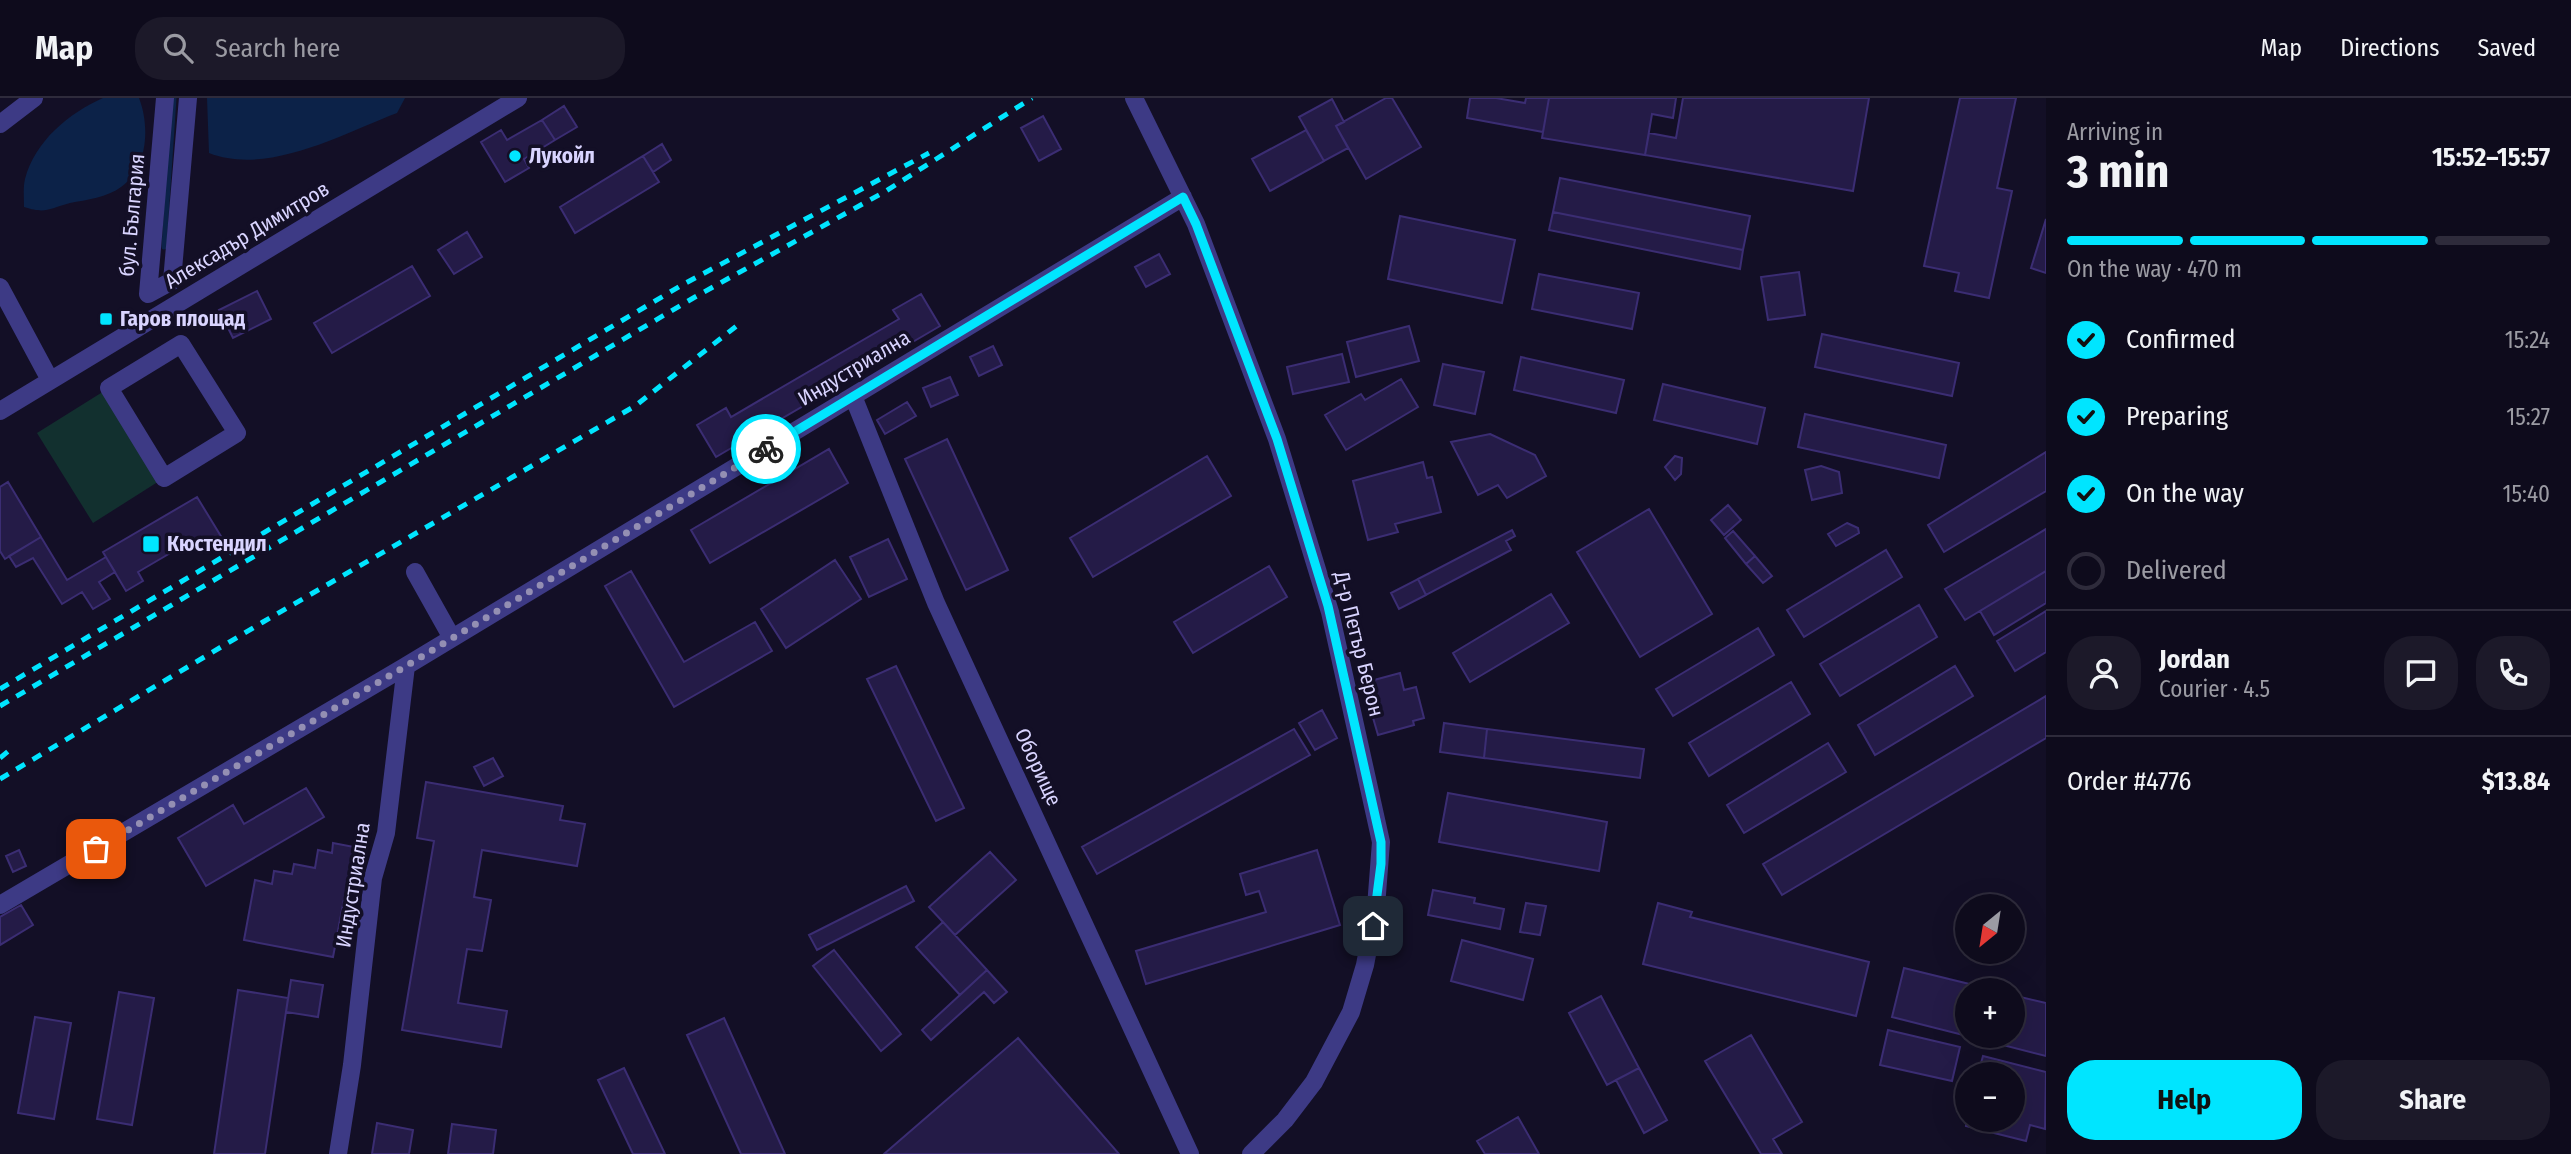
<!DOCTYPE html>
<html lang="en">
<head>
<meta charset="utf-8">
<style>
	:root { --surface:#0e0b1c; --page:#1c1929; --text:#f1f3f6; --muted:#9b9ba3; --line:#2e2b3b; --accent:#00e5ff }
	body { margin:0; font-family:"Fira Sans Condensed",sans-serif; background:var(--page); color:var(--text); height:100vh; display:flex; flex-direction:column; font-size:26px; white-space:nowrap }
	* { box-sizing:border-box; margin:0 }
	p { font-size:23px; color:var(--muted) }
	.icon { flex:none; width:38px; height:38px; fill:none; stroke:currentColor; stroke-width:2; stroke-linecap:round; stroke-linejoin:round }
	.map { position:relative; flex:1; overflow:hidden }
	.sheet { display:flex; flex-direction:column; background:var(--surface); width:525px }
	.sheet>* { flex:none }
	.needle { width:46px; rotate:210deg }
	.buttons { position:absolute; left:1955px; top:796px; display:grid; gap:14px }
	.buttons a { display:grid; place-items:center; width:70px; height:70px; border-radius:50%; background:var(--surface); box-shadow:0 7px 28px #0002,0 0 0 2px var(--line); font-size:35px }
	.pin { position:absolute; display:grid; place-items:center; width:60px; height:60px; color:#fff; margin:-30px; border-radius:14px; box-shadow:0 4px 10px #0006 }
	.courier { position:absolute; display:grid; place-items:center; width:70px; height:70px; margin:-35px; border:5px solid #00e5ff; border-radius:50%; background:#fff; color:#222; box-shadow:0 2px 9px #0007 }
	.summary em { font-style:normal; font-weight:700 }
	.summary div { display:flex; flex-direction:column-reverse }
	.summary { display:flex; align-items:center; justify-content:space-between; height:119px; padding:0 21px }
	h1 { font-size:46px; font-weight:700; line-height:52px }
	.bar { display:grid; grid-template-columns:repeat(4,1fr); gap:10px 7px; align-content:center; height:84px; padding:0 21px }
	.bar i { height:9px; border-radius:5px; background:var(--line) }
	.bar .current { background:var(--accent) }
	.bar p { grid-column:span 4 }
	.line { display:flex; align-items:center; gap:18px; padding:0 21px; border-top:2px solid var(--line) }
	.line div { flex:1 }
	.round { display:grid; place-items:center; flex:none; width:74px; height:74px; border-radius:28px; background:var(--page) }
	ol { padding:0 21px; list-style:none }
	li { display:flex; align-items:center; gap:21px; height:77px }
	li p { margin-inline-start:auto }
	li .icon { padding:7px; border-radius:50%; background:var(--accent); color:#111; stroke-width:4 }
	li:last-child { color:var(--muted) }
	li i { width:38px; height:38px; border:4px solid var(--line); border-radius:50% }
	.button { display:flex; gap:14px; margin-top:auto; padding:14px 21px }
	.button a { flex:1; height:80px; border-radius:28px; background:var(--accent); color:#111; font-size:28px; font-weight:700; line-height:80px; text-align:center }
	.button a+a { background:var(--page); color:var(--text) }
	header { display:flex; align-items:center; gap:42px; box-sizing:border-box; height:98px; padding:0 35px; background:var(--surface); border-bottom:2px solid var(--line) }
	header strong { font-size:33px }
	nav { display:flex; gap:38px; margin-inline-start:auto; font-size:24px }
	.search { width:490px; height:63px; background:var(--page); display:flex; align-items:center; gap:18px; box-sizing:border-box; padding:0 24px; border-radius:28px; color:var(--muted); font-size:26px }
	main { display:flex; flex:1; min-height:0 }
	.map>svg:first-child { display:block }
</style>
</head>
<body>
<header>
<strong>Map</strong>
<div class="search"><svg class="icon" aria-label="search" viewBox="0 0 24 24"><circle cx="10" cy="10" r="6"/><path d="M15 15l6 6"/></svg>Search here</div>
<nav><a>Map</a><a>Directions</a><a>Saved</a></nav>
</header>
<main>
<div class="map">
<svg width="2046" height="1056" viewBox="0 0 2046 1056">
	<rect width="100%" height="100%" fill="#130f26"/>
	<!-- green -->
	<path fill="#12302f" d="M109,290L164,380L93,425L37,335Z"/>
	<!-- water -->
	<path fill="#0c2248" d="M103,0H139C150,28 148,70 121,89C108,99 86,102 70,105C48,111 46,116 24,109C24,100 23,89 25,81C35,43 69,15 103,0Z
		M207,0H405L397,15C342,36 268,78 209,55Z"/>
	<g fill="none" stroke-linecap="round" stroke-linejoin="round">
		<!-- stream -->
		<path stroke="#0c2248" stroke-width="5" d="M164,149L174,0"/>
	</g>
	<!-- building -->
	<path fill="#241b47" stroke="#3b2d73" stroke-width="2" d="M1386,0H1392L1421,49L1366,81L1336,28Z
		M1470,0H1496L1525,5L1526,0H1549L1543,34L1467,20Z
		M1549,0H1676L1673,20L1652,16L1645,57L1542,40Z
		M1683,0H1869L1853,93L1645,57L1649,35L1676,40Z
		M1960,0H2016L1997,90L2012,93L1989,200L1955,193L1959,175L1924,168Z
		M1332,1L1344,24L1336,28L1348,50L1324,63L1299,19Z
		M564,8L577,29L555,42L542,22Z
		M1043,18L1061,51L1039,63L1021,30Z
		M542,22L555,42L524,61L529,70L505,84L481,44L501,32L507,42Z
		M1306,32L1324,63L1270,93L1252,61Z
		M662,46L671,62L653,74L643,58Z
		M643,58L659,84L575,135L560,109Z
		M1560,80L1750,118L1743,152L1553,114Z
		M1553,114L1743,152L1740,171L1549,132Z
		M1400,118L1515,142L1502,205L1388,181Z
		M2046,121V175L2031,170Z
		M467,134L482,159L454,176L438,152Z
		M1159,156L1170,176L1146,189L1135,169Z
		M412,168L430,198L332,255L314,225Z
		M1799,174L1805,217L1768,222L1761,179Z
		M1539,176L1639,195L1632,231L1532,211Z
		M257,193L271,221L233,240L219,212Z
		M921,196L940,228L716,359L697,327L726,310L731,319L899,221L893,212Z
		M1409,228L1419,263L1356,279L1347,244Z
		M1822,236L1959,265L1952,298L1815,269Z
		M993,248L1002,267L979,278L970,259Z
		M1342,256L1349,284L1293,296L1287,269Z
		M1521,259L1624,282L1616,315L1514,292Z
		M1443,266L1484,274L1475,316L1434,307Z
		M950,279L958,297L931,309L923,290Z
		M1401,281L1418,309L1346,352L1325,317L1361,296L1365,302Z
		M1663,286L1765,310L1757,346L1654,322Z
		M907,304L916,318L885,336L877,322Z
		M1805,316L1946,347L1939,380L1798,349Z
		M1490,336L1535,357L1546,378L1507,400L1498,387L1478,397L1451,344Z
		M947,341L1008,472L966,492L905,361Z
		M829,351L848,385L710,465L691,432Z
		M2046,354V393L1944,454L1928,427Z
		M1207,358L1231,398L1093,479L1070,440Z
		M1675,358L1682,360L1681,376L1675,382L1665,369Z
		M1423,364L1427,380L1432,379L1441,414L1395,426L1398,434L1368,442L1353,383Z
		M1821,368L1839,374L1842,395L1812,402L1805,372Z
		M8,384L41,439L5,461L0,453V389Z
		M197,399L222,440L203,451L196,440L138,474L143,483L126,493L103,454Z
		M1728,407L1741,422L1724,437L1711,422Z
		M1649,411L1712,516L1640,559L1577,454Z
		M1847,425L1858,430L1859,435L1836,448L1828,436Z
		M2046,431V473L1965,522L1945,491Z
		M1512,432L1515,438L1506,443L1511,452L1426,497L1418,481Z
		M1733,433L1755,458L1746,466L1725,440Z
		M41,439L67,482L106,459L115,474L99,484L110,501L93,511L82,494L62,506L33,460L16,469L9,458Z
		M888,441L907,481L869,499L850,459Z
		M1886,452L1902,479L1804,539L1787,512Z
		M1755,458L1772,478L1763,485L1746,466Z
		M835,462L861,501L786,550L761,511Z
		M1269,468L1287,499L1193,555L1174,524Z
		M631,473L684,564L755,524L772,553L674,609L605,488Z
		M2046,473V505L1994,537L1980,513Z
		M1418,481L1426,497L1399,511L1391,495Z
		M1551,496L1569,525L1470,584L1453,555Z
		M1919,507L1937,539L1840,598L1820,566Z
		M2046,513V554L2015,573L1997,543Z
		M1758,530L1774,557L1673,618L1656,591Z
		M896,568L964,710L936,723L867,581Z
		M1955,568L1973,598L1875,657L1858,627Z
		M1400,575L1404,592L1416,589L1424,620L1413,623L1414,627L1378,637L1363,585Z
		M1791,584L1810,616L1709,678L1689,645Z
		M2046,598V640L1782,797L1763,766Z
		M1322,612L1337,640L1315,652L1299,625Z
		M1444,625L1487,631L1484,660L1440,654Z
		M1294,631L1310,657L1097,776L1082,749Z
		M1487,631L1644,651L1640,680L1484,660Z
		M1828,645L1846,674L1744,735L1727,707Z
		M493,660L503,678L484,688L474,669Z
		M426,684L563,708L560,722L585,726L577,768L482,752L474,799L491,802L482,853L467,851L458,905L507,913L501,949L402,932L434,743L417,740Z
		M306,690L324,719L206,788L178,740L233,707L244,726Z
		M1448,695L1607,724L1599,773L1439,744Z
		M333,745L354,749L333,859L244,842L255,782L272,786L274,773L292,776L294,766L315,770L318,752L332,755Z
		M19,752L26,768L13,774L6,758Z
		M1317,752L1340,827L1146,886L1136,853L1266,814L1259,793L1246,797L1240,776Z
		M990,754L1016,782L955,837L929,809Z
		M906,788L914,803L817,852L809,837Z
		M1433,792L1475,800L1474,805L1504,811L1500,831L1428,817Z
		M1526,805L1546,808L1540,837L1520,834Z
		M1658,805L1692,814L1690,819L1869,864L1856,918L1643,866Z
		M21,807L33,827L0,847V819Z
		M943,824L987,872L960,897L916,849Z
		M1462,842L1533,861L1523,902L1451,883Z
		M834,852L901,936L881,953L813,868Z
		M1904,870L1994,892H1967V938L1892,919Z
		M987,872L1007,894L994,905L984,894L931,942L922,932Z
		M291,882L323,887L318,919L286,914Z
		M238,892L288,900L265,1056H214Z
		M119,894L154,900L132,1027L97,1021Z
		M2012,897L2046,905V958L1968,938H2012Z
		M1601,898L1639,970L1607,987L1569,915Z
		M35,919L71,925L54,1021L18,1015Z
		M724,920L785,1056H741L687,937Z
		M1888,932L1960,949L1952,983L1880,967Z
		M1751,937L1802,1024L1773,1041L1782,1056H1761L1705,963Z
		M1018,940L1119,1056H884Z
		M1983,958L2046,974L2045,1031L2030,1027L2026,1043L1966,1028L1967,1022H2012V976H1978Z
		M624,970L665,1056H633L598,982Z
		M1639,970L1667,1022L1644,1035L1616,982Z
		M1518,1019L1539,1056H1485L1477,1043Z
		M377,1025L413,1032L409,1056H372Z
		M452,1026L496,1032L493,1056H448Z"/>
	<g fill="none" stroke-linecap="round" stroke-linejoin="round">
		<!-- minor -->
		<path stroke="#3d3a85" stroke-width="18" d="M1134,0L1196,126L1277,341L1330,514L1381,744L1376,809L1365,867L1351,914L1314,984L1285,1022L1251,1056
			M0,26L34,0
			M0,189L50,282
			M148,196L172,183L188,0
			M148,196L165,0
			M181,246L237,335L164,380L109,290Z
			M853,298L936,505L1190,1056
			M0,313L518,0
			M415,474L452,540
			M0,807L406,568
			M338,1056L352,967L373,780L386,735L406,568L1183,99"/>
		<!-- rail -->
		<path stroke="#00e5ff" stroke-width="5" stroke-dasharray="10 9" stroke-linecap="butt" d="M0,591L682,187L929,55
			M0,608L695,199L886,93L1032,0
			M0,660L11,651
			M0,681L263,524L635,308L739,226"/>
	</g>
	<g fill="none" stroke-linecap="round" stroke-linejoin="round">
		<!-- done -->
		<path stroke="#948fb3" stroke-width="7" stroke-dasharray="0 12.6" d="M96,751L406,568L766,351"/>
		<!-- route -->
		<path stroke="#00e5ff" stroke-width="9" d="M766,351L1183,99L1196,126L1277,341L1328,508L1381,744V766L1373,828"/>
	</g>
	<!-- markers -->
	<g fill="#00e5ff" stroke="#130f26" stroke-width="2.5">
		<circle cx="515" cy="58" r="7"/>
		<rect x="99" y="214" width="14" height="14" rx="3.5"/>
		<rect x="142" y="437" width="18" height="18" rx="3.5"/>
	</g>
	<g text-anchor="middle" stroke-width="7" stroke-linejoin="round" paint-order="stroke">
		<!-- poi labels -->
		<g font-size="21" font-weight="bold" fill="#d9d4ff" stroke="#130f26" text-anchor="start">
			<text x="529" y="65">Лукойл</text>
			<text x="120" y="228">Гаров площад</text>
			<text x="167" y="453">Кюстендил</text>
		</g>
		<!-- street labels -->
		<g font-size="21" fill="#d9d4ff" stroke="#130f26">
			<text transform="translate(132 117) rotate(-85)" y="7">бул. България</text>
			<text transform="translate(247 137) rotate(-31)" y="7">Алексадър Димитров</text>
			<text transform="translate(854 270) rotate(-31)" y="7">Индустриална</text>
			<text transform="translate(1359 546) rotate(76)" y="7">Д-р Петър Берон</text>
			<text transform="translate(1038 669) rotate(65)" y="7">Оборище</text>
			<text transform="translate(353 787) rotate(-81)" y="7">Индустриална</text>
		</g>
	</g>
</svg>
<div class="buttons">
<a><svg class="needle" viewBox="-14 -14 28 28"><path d="M0-13l5 13h-10z" fill="#e53935"/><path d="M0 13l5-13h-10z" fill="#9b9ba3"/></svg></a>
<a>+</a>
<a>−</a>
</div>
<div class="pin" style="left:96px;top:751px;background:#ea580c"><svg class="icon" aria-label="bag" viewBox="0 0 24 24"><path d="M5 8h14l-1 12H6zM9 8a3 3 0 0 1 6 0"/></svg></div>
<div class="pin" style="left:1373px;top:828px;background:#1f2937"><svg class="icon" aria-label="home" viewBox="0 0 24 24"><path d="M3 11l9-7 9 7M6 9v11h12V9"/></svg></div>
<div class="courier" style="left:766px;top:351px"><svg class="icon" aria-label="bike" viewBox="0 0 24 24"><circle cx="6" cy="16" r="4"/><circle cx="18" cy="16" r="4"/><path d="M6 16l4-8h5l3 8M10 8l3 8H6M13 5h3"/></svg></div>
</div>
<section class="sheet">
<div class="summary"><div><h1>3 min</h1><p>Arriving in</p></div><em>15:52–15:57</em></div>
<div class="bar"><i class="current"></i><i class="current"></i><i class="current"></i><i></i><p>On the way · 470 m</p></div>
<ol>
<li><svg class="icon" aria-label="check" viewBox="0 0 24 24"><path d="M5 12l5 5 9-10"/></svg>Confirmed<p>15:24</p></li>
<li><svg class="icon" aria-label="check" viewBox="0 0 24 24"><path d="M5 12l5 5 9-10"/></svg>Preparing<p>15:27</p></li>
<li><svg class="icon" aria-label="check" viewBox="0 0 24 24"><path d="M5 12l5 5 9-10"/></svg>On the way<p>15:40</p></li>
<li><i></i>Delivered</li>
</ol>
<div class="line" style="height:126px"><a class="round"><svg class="icon" aria-label="person" viewBox="0 0 24 24"><circle cx="12" cy="8" r="4"/><path d="M4 21q1-7 8-7t8 7"/></svg></a><div><b>Jordan</b><p>Courier · 4.5</p></div><a class="round"><svg class="icon" aria-label="chat" viewBox="0 0 24 24"><path d="M4 5h16v11H9l-5 4z"/></svg></a><a class="round"><svg class="icon" aria-label="phone" viewBox="0 0 24 24"><path d="M5 4h4l2 5-3 2q2 4 5 5l2-3 5 2v4C11 20 4 13 5 4z"/></svg></a></div>
<div class="line" style="height:91px"><div>Order #4776</div><b>$13.84</b></div>
<div class="button"><a>Help</a><a>Share</a></div>
</section>
</main>
</body>
</html>
